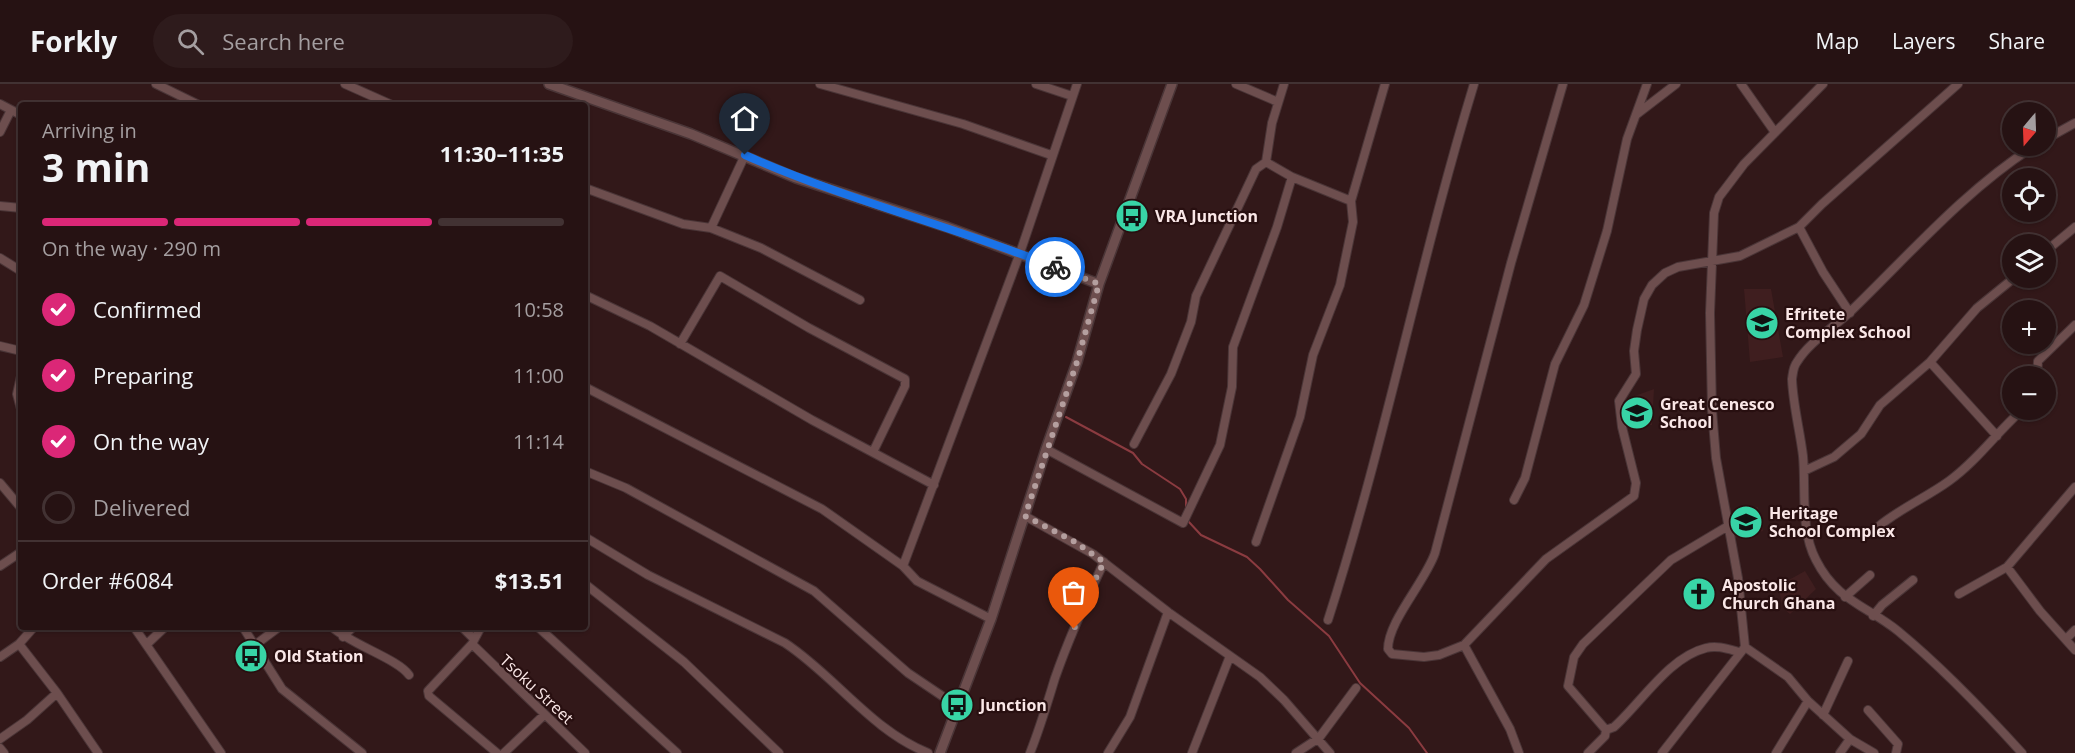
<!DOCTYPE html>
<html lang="en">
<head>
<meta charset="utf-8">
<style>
	:root { --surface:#261213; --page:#2e1b1c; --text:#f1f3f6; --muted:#a49ea0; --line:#423233; --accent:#db2777 }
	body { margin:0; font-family:"Open Sans",sans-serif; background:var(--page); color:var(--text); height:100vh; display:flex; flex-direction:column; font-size:22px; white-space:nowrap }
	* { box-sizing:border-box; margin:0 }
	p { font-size:20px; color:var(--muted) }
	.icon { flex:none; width:33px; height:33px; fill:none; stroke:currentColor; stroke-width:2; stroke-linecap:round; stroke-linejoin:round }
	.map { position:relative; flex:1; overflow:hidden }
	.side { position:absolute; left:18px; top:18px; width:570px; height:528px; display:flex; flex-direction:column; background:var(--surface); border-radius:6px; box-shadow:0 2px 4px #0004,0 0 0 2px var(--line) }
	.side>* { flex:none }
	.needle { width:39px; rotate:199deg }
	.fabs { position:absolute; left:2002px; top:18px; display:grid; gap:12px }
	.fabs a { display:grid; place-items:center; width:54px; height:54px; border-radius:50%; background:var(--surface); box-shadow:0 2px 4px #0004,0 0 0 2px var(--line); font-size:30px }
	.pin { position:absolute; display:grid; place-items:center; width:51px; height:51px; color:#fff; margin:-62px -26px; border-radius:50% 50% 50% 0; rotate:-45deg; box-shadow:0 0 6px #0007 }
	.pin .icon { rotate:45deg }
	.courier { position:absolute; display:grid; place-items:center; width:60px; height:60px; margin:-30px; border:4px solid #1a73e8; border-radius:50%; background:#fff; color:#222; box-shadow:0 2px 8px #0007 }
	.head em { font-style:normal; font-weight:700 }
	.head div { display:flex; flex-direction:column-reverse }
	.head { display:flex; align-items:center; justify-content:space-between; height:102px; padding:0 24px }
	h1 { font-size:39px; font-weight:700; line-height:45px }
	.bar { display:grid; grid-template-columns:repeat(4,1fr); gap:9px 6px; align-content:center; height:72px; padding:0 24px }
	.bar i { height:8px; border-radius:4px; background:var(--line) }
	.bar .current { background:var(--accent) }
	.bar p { grid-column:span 4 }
	.line { display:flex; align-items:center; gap:15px; padding:0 24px; border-top:2px solid var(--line) }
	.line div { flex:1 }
	ol { padding:0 24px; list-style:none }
	li { display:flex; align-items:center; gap:18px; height:66px }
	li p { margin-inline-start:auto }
	li .icon { padding:6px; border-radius:50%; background:var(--accent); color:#fff; stroke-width:4 }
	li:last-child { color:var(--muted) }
	li i { width:33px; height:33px; border:3px solid var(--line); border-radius:50% }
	header { display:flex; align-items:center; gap:36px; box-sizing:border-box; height:84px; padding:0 30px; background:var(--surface); border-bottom:2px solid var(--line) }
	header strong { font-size:28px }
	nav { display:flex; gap:33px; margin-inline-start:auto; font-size:21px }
	.search { width:420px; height:54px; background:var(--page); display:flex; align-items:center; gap:15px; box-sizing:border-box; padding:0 21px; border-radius:33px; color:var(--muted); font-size:22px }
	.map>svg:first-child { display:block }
</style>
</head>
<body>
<header>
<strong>Forkly</strong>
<div class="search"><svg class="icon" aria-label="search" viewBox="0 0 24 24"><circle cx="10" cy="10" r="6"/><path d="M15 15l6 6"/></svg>Search here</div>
<nav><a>Map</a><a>Layers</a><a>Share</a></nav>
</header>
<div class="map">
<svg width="2075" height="669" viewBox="0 0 2075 669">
	<rect width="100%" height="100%" fill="#321819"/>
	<!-- built -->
	<path fill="#3f1e1f" d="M1744,205H1771L1783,273L1750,278Z
		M1654,305L1652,341L1624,343L1621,317Z
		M1758,423L1763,447L1734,454L1729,429Z
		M1805,487L1816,505L1790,530L1783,524L1778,502Z"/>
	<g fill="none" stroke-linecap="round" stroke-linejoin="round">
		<!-- stream -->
		<path stroke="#8b3b40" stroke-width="2" d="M1066,333L1133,369L1142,380L1180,405L1186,415V424
			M1188,437L1201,451L1247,473L1260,485L1288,516L1329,552L1360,599L1409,644L1427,669"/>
		<!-- minor casing -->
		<g stroke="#4a3537" stroke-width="10">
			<path id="minor" d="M156,0L199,21
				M345,0L392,21
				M820,0L963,40L1051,71
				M1036,0L1072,12
				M1236,0L1278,18
				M1563,0L1511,179L1435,469C1425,498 1388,537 1388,565L1392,570L1424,573L1439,571L1464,561L1546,475L1634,412L1636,399L1622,343L1619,317L1636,290L1634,267L1637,246L1644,215L1652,201L1665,189L1678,183L1740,172L1799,143L1822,120L1958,0
				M1741,0L1774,47
				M0,20L21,31
				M1637,30L1676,0
				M0,48L11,26
				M2046,55L2075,39
				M1266,78L1292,93L1351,117
				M585,104L683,140L711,144L761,164L860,216
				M0,122L21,124
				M1799,143L1823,188L1850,229
				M711,144L745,71
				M2046,167L2075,143
				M0,174L21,187
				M585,211L650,242L812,336L934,401
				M680,260L720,192L809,244L905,295V302L873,368
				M0,262L21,267
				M1930,278L1997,352
				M21,292L17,310L21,325
				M2037,292L2038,277L2075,241
				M585,303L822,425L903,482L917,497L991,535
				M1134,360L1171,290L1191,238L1196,212L1256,85L1266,78L1272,39L1284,0
				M1046,365L1183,439L1220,361L1232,303L1233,263L1277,143L1292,93
				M585,387L626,404L814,507L908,589L957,622
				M1804,387L1834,373L1861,350L1880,321L1930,278L1977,224L2014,194
				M0,399L21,424
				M1514,416L1525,394L1555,280L1584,221L1607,147L1627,55L1647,0
				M1025,432L1093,470L1168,528L1260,593L1284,616L1330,669
				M1879,442C1901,424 1927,413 1949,397C1977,377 1997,348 2022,326
				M585,453L648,491L785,559C835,592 871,646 928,669
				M1256,458L1300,333L1313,271L1340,201L1353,138L1351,117L1385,0
				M0,482L21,468
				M903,482L1020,169L1077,0
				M2007,483L2040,527L2075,566
				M585,500L684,578L779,669
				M1959,510L2007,483L2075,403
				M1845,513L1870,491
				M1873,532L1882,521L1913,496
				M1328,536C1385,359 1420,177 1474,0
				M134,543L221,669
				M243,543L282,605L362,669
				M332,543C352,561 398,575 409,591
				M462,543L474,555
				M481,543L472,560L428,607L429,612L497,669
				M538,543L677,669
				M343,553L353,543
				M2066,555L2075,546
				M19,560L57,609L98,669
				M147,560L165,543
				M472,560L585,669
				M255,561L279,543
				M1464,561L1510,645L1519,669
				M1745,563L1788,593L1808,617L1850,655L1874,669
				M0,573L19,560L34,543
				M1868,626L1898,660L1896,669
				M1823,631L1848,577
				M1606,646L1614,643C1641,619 1669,573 1706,564C1717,561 1728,565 1739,568
				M0,655L27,636L57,609
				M0,664L4,669
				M504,669L544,631
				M1030,669C1040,644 1047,620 1055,594C1069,554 1086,516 1104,478
				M1108,669L1130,633L1168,528
				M1192,669L1230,572
				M1296,669L1319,654L1356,604
				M1588,669L1605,652L1606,646L1568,602L1574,573L1583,560L1671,476L1728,442
				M1662,669L1745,563L1738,494L1716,374L1712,326L1710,229L1714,129L1719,113L1744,80L1823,0
				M1776,669L1808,617
				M1840,669L1850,655
				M2022,669C1983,626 1943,584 1898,547C1867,522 1836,516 1816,476C1800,446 1806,405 1803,372C1800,347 1793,321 1792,295C1793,289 1793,283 1797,278C1809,258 1833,244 1850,228C1910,170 1964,107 2034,62"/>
		</g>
		<!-- tertiary casing -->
		<g stroke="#4a3537" stroke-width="12">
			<path id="tertiary" d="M549,0L691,50L796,94L947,143L1099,200
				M940,669L991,535L1046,365L1077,278L1099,200L1172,0"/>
		</g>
		<!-- minor -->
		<use href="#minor" stroke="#6d4e4e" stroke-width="8"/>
		<!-- tertiary -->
		<use href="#tertiary" stroke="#6d4e4e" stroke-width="9"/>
	</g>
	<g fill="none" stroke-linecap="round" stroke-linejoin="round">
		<!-- done -->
		<path stroke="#b49f9f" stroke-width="6" stroke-dasharray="0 10.8" d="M1055,183L1099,200L1077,278L1025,432L1075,458L1104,478L1084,518L1074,545"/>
		<!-- route -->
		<path stroke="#1a73e8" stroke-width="8" d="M745,71C846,116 952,142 1055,183"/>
	</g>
	<!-- icons -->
	<defs>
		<g id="bus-disc" transform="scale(1.725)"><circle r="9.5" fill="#38d4a6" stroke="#280f10"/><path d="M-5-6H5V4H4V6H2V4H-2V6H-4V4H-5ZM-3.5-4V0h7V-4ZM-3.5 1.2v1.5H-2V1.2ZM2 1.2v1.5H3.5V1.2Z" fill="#111"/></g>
		<g id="school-disc" transform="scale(1.725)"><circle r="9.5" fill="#38d4a6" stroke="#280f10"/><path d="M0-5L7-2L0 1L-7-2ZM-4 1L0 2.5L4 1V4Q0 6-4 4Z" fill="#111"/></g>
		<g id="church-disc" transform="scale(1.725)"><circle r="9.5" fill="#38d4a6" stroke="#280f10"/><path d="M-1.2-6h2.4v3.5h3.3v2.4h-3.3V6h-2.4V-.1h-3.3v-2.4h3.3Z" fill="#111"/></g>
	</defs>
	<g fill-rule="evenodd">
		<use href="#bus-disc" x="1132" y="132"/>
		<use href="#school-disc" x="1762" y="239"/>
		<use href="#school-disc" x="1637" y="329"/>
		<use href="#school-disc" x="1746" y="438"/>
		<use href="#church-disc" x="1699" y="510"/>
		<use href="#bus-disc" x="251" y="572"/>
		<use href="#bus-disc" x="957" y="621"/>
	</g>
	<g text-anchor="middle" stroke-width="4.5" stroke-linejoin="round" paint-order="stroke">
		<!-- poi labels -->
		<g font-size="16" font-weight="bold" fill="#fae7e7" stroke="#280f10" text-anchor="start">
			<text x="1155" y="138">VRA Junction</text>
			<text x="1785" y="236">Efritete<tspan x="1785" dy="18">Complex School</tspan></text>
			<text x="1660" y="326">Great Cenesco<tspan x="1660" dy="18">School</tspan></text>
			<text x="1769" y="435">Heritage<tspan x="1769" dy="18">School Complex</tspan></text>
			<text x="1722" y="507">Apostolic<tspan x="1722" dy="18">Church Ghana</tspan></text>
			<text x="274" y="578">Old Station</text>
			<text x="980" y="627">Junction</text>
		</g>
		<!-- street labels -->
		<g font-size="16" fill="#fae7e7" stroke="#280f10">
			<text transform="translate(537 605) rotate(43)" y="6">Tsoku Street</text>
		</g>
	</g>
</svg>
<div class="fabs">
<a><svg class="needle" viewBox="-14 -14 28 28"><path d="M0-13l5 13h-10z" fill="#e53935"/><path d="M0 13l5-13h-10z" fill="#a49ea0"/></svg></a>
<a><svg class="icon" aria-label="locate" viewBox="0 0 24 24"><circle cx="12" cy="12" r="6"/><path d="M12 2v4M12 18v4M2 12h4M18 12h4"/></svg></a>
<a><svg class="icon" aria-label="layers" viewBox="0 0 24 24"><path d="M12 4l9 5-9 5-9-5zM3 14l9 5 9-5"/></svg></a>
<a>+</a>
<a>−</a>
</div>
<div class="pin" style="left:1074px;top:545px;background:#ea580c"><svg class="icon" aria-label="bag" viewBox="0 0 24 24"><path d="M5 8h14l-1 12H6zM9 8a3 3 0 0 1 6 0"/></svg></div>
<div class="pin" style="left:745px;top:71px;background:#1f2937"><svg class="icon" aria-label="home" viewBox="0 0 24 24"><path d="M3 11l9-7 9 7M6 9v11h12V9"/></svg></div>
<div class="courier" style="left:1055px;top:183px"><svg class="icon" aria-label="bike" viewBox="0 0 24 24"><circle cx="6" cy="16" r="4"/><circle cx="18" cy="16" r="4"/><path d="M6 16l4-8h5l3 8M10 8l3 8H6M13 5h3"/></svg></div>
<section class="side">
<div class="head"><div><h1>3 min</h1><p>Arriving in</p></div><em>11:30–11:35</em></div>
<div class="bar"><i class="current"></i><i class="current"></i><i class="current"></i><i></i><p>On the way · 290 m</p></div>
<ol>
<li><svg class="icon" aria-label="check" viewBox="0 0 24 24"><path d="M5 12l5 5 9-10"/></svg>Confirmed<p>10:58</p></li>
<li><svg class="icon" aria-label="check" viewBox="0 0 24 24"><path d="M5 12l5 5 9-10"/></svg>Preparing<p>11:00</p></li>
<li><svg class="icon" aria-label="check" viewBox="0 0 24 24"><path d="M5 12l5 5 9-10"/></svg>On the way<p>11:14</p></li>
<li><i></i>Delivered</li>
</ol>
<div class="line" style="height:78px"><div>Order #6084</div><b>$13.51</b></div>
</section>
</div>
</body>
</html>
